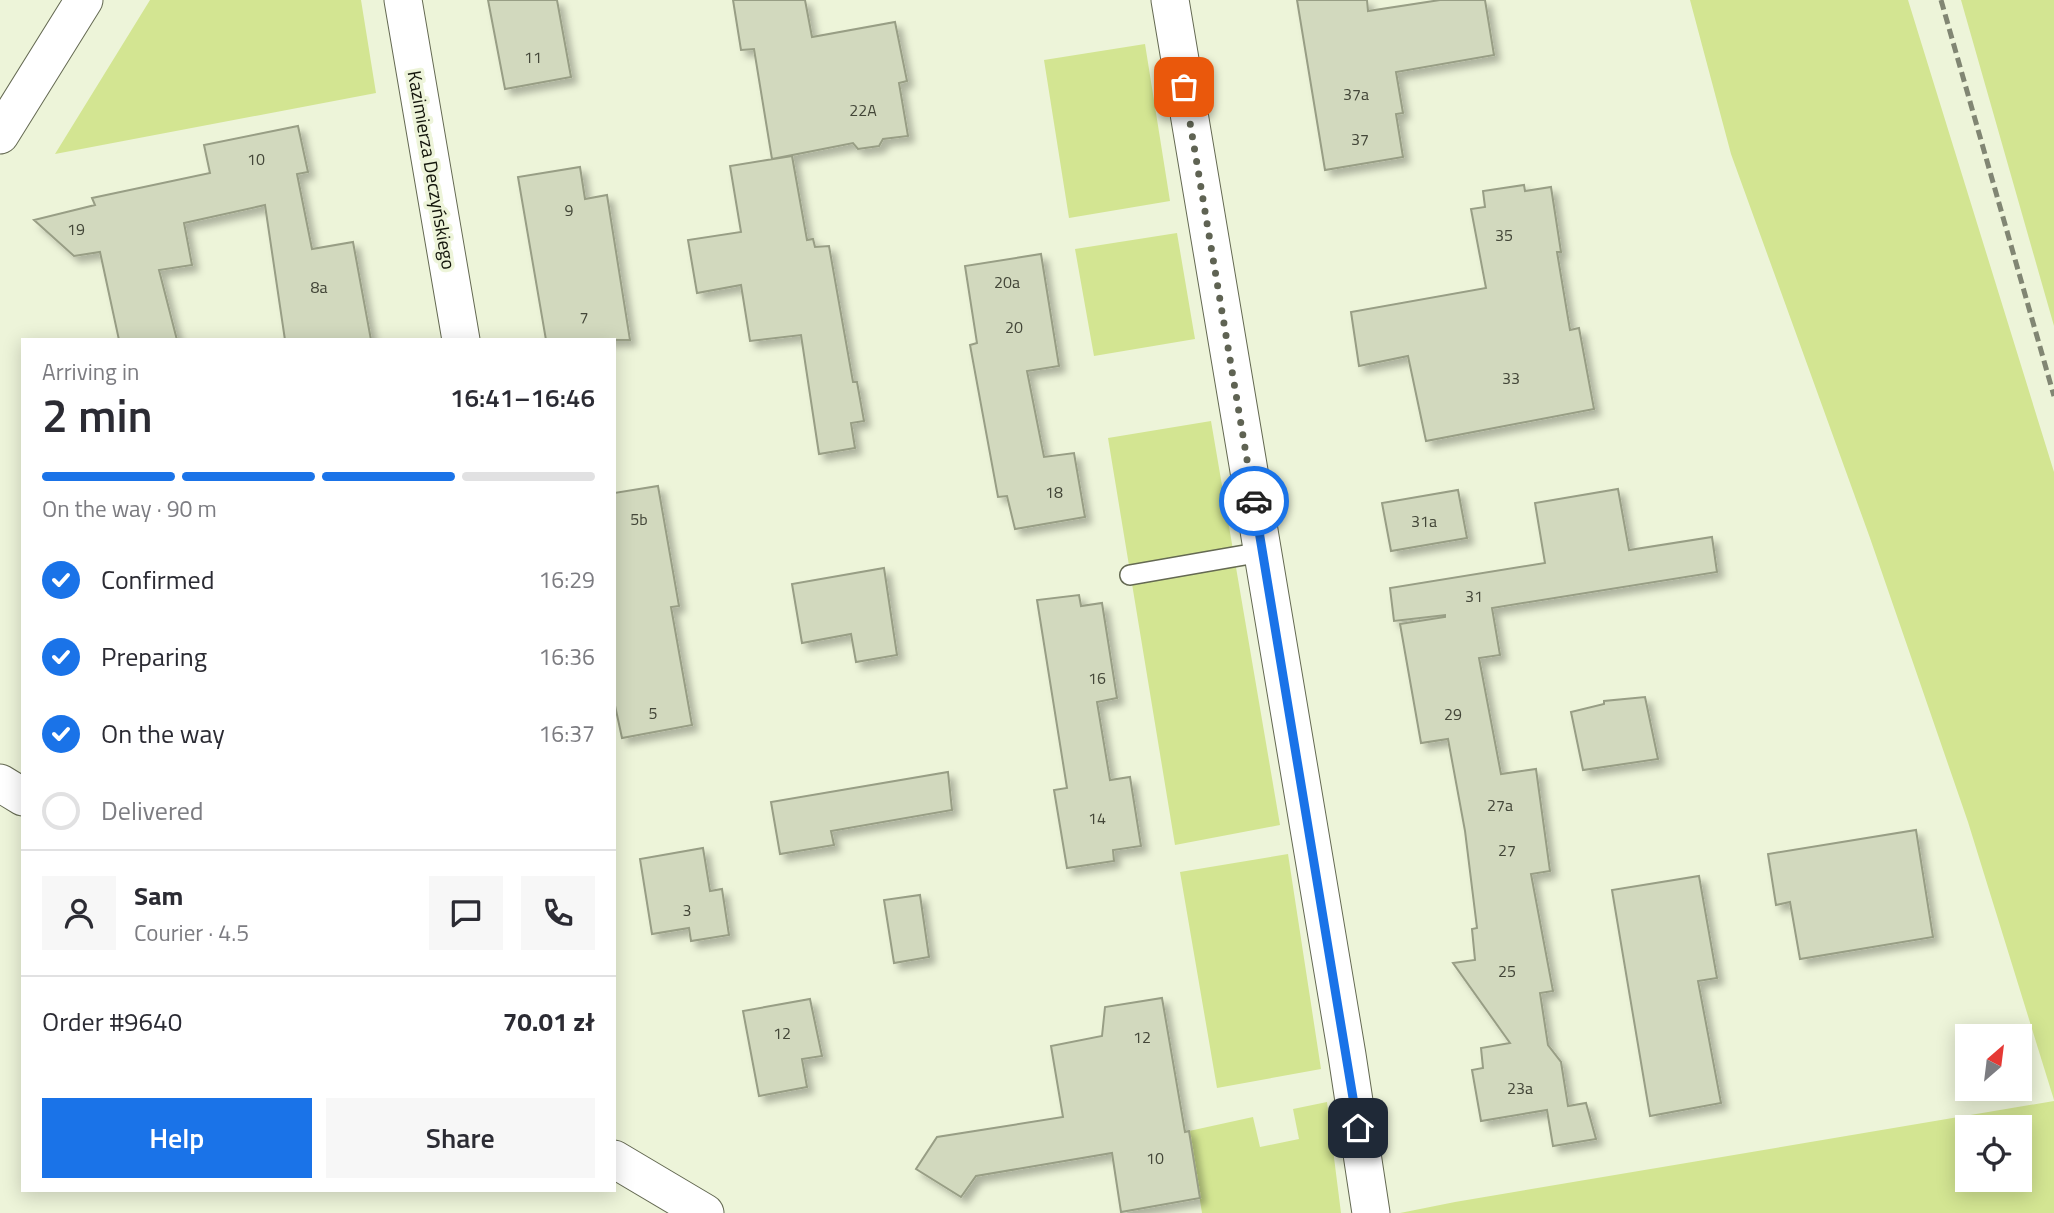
<!DOCTYPE html>
<html lang="en">
<head>
<meta charset="utf-8">
<style>
	:root { --surface:#fff; --page:#f7f7f7; --text:#2b2b33; --muted:#7c7c81; --line:#e1e1e2; --accent:#1a73e8 }
	body { margin:0; font-family:"Titillium Web",sans-serif; background:var(--page); color:var(--text); height:100vh; display:flex; flex-direction:column; font-size:26px; white-space:nowrap }
	* { box-sizing:border-box; margin:0 }
	p { font-size:23px; color:var(--muted) }
	.icon { flex:none; width:38px; height:38px; fill:none; stroke:currentColor; stroke-width:2; stroke-linecap:round; stroke-linejoin:round }
	.map { position:relative; flex:1; overflow:hidden }
	.sheet { position:absolute; left:21px; top:338px; width:595px; height:854px; display:flex; flex-direction:column; background:var(--surface); border-radius:0px; box-shadow:0 4px 18px #0003 }
	.sheet>* { flex:none }
	.needle { width:46px; rotate:28deg }
	.buttons { position:absolute; left:1955px; top:1024px; display:grid; gap:14px }
	.buttons a { display:grid; place-items:center; width:77px; height:77px; border-radius:0px; background:var(--surface); box-shadow:0 4px 18px #0003; font-size:35px }
	.pin { position:absolute; display:grid; place-items:center; width:60px; height:60px; color:#fff; margin:-30px; border-radius:14px; box-shadow:0 4px 10px #0006 }
	.courier { position:absolute; display:grid; place-items:center; width:70px; height:70px; margin:-35px; border:5px solid #1a73e8; border-radius:50%; background:#fff; color:#222; box-shadow:0 2px 9px #0007 }
	.summary em { font-style:normal; font-weight:600 }
	.summary div { display:flex; flex-direction:column-reverse }
	.summary { display:flex; align-items:center; justify-content:space-between; height:119px; padding:0 21px }
	h1 { font-size:46px; font-weight:600; line-height:52px }
	.bar { display:grid; grid-template-columns:repeat(4,1fr); gap:10px 7px; align-content:center; height:84px; padding:0 21px }
	.bar i { height:9px; border-radius:5px; background:var(--line) }
	.bar .active { background:var(--accent) }
	.bar p { grid-column:span 4 }
	.line { display:flex; align-items:center; gap:18px; padding:0 21px; border-top:2px solid var(--line) }
	.line div { flex:1 }
	.round { display:grid; place-items:center; flex:none; width:74px; height:74px; border-radius:0px; background:var(--page) }
	ol { padding:0 21px; list-style:none }
	li { display:flex; align-items:center; gap:21px; height:77px }
	li p { margin-inline-start:auto }
	li .icon { padding:7px; border-radius:50%; background:var(--accent); color:#fff; stroke-width:4 }
	li:last-child { color:var(--muted) }
	li i { width:38px; height:38px; border:4px solid var(--line); border-radius:50% }
	.cta { display:flex; gap:14px; margin-top:auto; padding:14px 21px }
	.cta a { flex:1; height:80px; border-radius:0px; background:var(--accent); color:#fff; font-size:28px; font-weight:600; line-height:80px; text-align:center }
	.cta a+a { background:var(--page); color:var(--text) }
	.map>svg:first-child { display:block }
</style>
</head>
<body>
<div class="map">
<svg width="2054" height="1213" viewBox="0 0 2054 1213">
	<defs>
		<filter id="shadow"><feDropShadow dx="6" dy="6" stdDeviation="3.5" flood-color="#0004"/></filter>
	</defs>
	<rect width="100%" height="100%" fill="#edf4d9"/>
	<!-- green -->
	<path fill="#d3e592" fill-rule="evenodd" d="M150,0H361L376,93L55,154Z
		M1690,0H1908L2054,472V1100L1968,822L1870,538L1731,154Z
		M1961,0H2054V326L2046,298Z
		M1145,44L1170,201L1069,218L1044,60Z
		M1177,233L1195,339L1094,356L1075,249Z
		M1211,421L1280,825L1175,845L1108,438Z
		M1288,854L1321,1069L1217,1088L1180,872Z
		M2054,1101V1213H1400L1455,1202ZM1967,1127H2020V1180H1967Z
		M1327,1102L1341,1213H1202L1189,1131L1253,1117L1260,1147L1299,1139L1293,1109Z"/>
	<!-- building -->
	<path fill="#d2d9be" stroke="#989e85" stroke-width="2" filter="url(#shadow)" d="M488,0H557L571,77L505,89Z
		M733,0H805L812,37L895,22L907,81L899,83L908,136L883,139L879,146L858,149L853,143L772,159L754,49L741,50Z
		M1297,0H1367L1368,11L1440,0H1485L1494,55L1396,72L1403,113L1396,114L1403,157L1325,170Z
		M298,126L308,172L297,174L312,249L353,242L371,340H285L265,205L184,223L192,265L159,270L177,340H119L100,252L74,256L34,220L95,205L92,198L210,173L204,145Z
		M792,156L807,240L813,239L815,247L829,246L853,382H857L864,421L851,423L855,448L819,454L801,335L750,341L741,285L697,293L688,240L741,232L730,166Z
		M580,167L585,199L607,195L630,340H546L518,177Z
		M1524,185L1525,191L1551,187L1561,252H1557L1570,330L1579,328L1594,409L1426,441L1408,356L1359,366L1351,312L1486,288L1471,209L1485,207L1483,191Z
		M1041,254L1059,366L1027,371L1044,457L1074,453L1085,517L1015,529L1007,496L998,497L970,345L977,343L965,266Z
		M658,486L679,606L671,607L692,725L622,738L614,701V493Z
		M1618,489L1629,550L1712,537L1717,572L1492,608L1500,655L1479,658L1501,774L1536,769L1550,871L1531,874L1553,991L1540,993L1548,1045L1561,1062L1568,1106L1586,1103L1596,1139L1553,1146L1547,1110L1481,1121L1472,1070L1483,1068L1481,1048L1510,1043L1453,963L1475,960L1472,929L1477,928L1465,831L1448,739L1421,743L1400,624L1445,617V615L1394,621L1390,588L1545,563L1535,503Z
		M1458,490L1467,538L1391,551L1382,503Z
		M884,568L897,655L856,662L851,634L802,643L792,584Z
		M1079,595L1081,606L1102,603L1117,698L1097,702L1110,780L1130,777L1141,846L1113,850L1114,861L1067,868L1054,790L1067,788L1037,600Z
		M1645,697L1658,759L1583,770L1571,712L1604,704V701Z
		M948,772L952,810L831,831L834,845L780,854L771,802Z
		M1916,830L1933,937L1800,959L1790,902L1776,905L1768,854Z
		M703,848L710,891L722,889L729,935L691,941L689,928L652,934L640,859Z
		M1699,876L1717,978L1698,981L1721,1103L1650,1116L1612,890Z
		M920,895L929,957L894,963L884,900Z
		M1162,998L1185,1132L1189,1131L1200,1198L1121,1212L1112,1153L976,1176L961,1197L916,1169L937,1137L1063,1117L1051,1046L1102,1036L1105,1007Z
		M810,999L822,1056L802,1059L807,1087L759,1096L743,1011Z"/>
	<g fill="none" stroke-linecap="round" stroke-linejoin="round">
		<!-- service casing -->
		<g stroke="#646952" stroke-width="22">
			<path id="service" d="M1130,575L1262,552"/>
		</g>
		<!-- minor casing -->
		<g stroke="#646952" stroke-width="39">
			<path id="minor" d="M403,0L461,340
				M1170,0L1347,1055L1371,1213
				M0,135L84,0
				M0,783L23,797
				M614,1159L705,1213"/>
		</g>
		<!-- service -->
		<use href="#service" stroke="#fff" stroke-width="19"/>
		<!-- minor -->
		<use href="#minor" stroke="#fff" stroke-width="37"/>
		<!-- rail -->
		<path stroke="#818673" stroke-width="5" stroke-dasharray="10 5" stroke-linecap="butt" d="M1941,0L2054,396"/>
	</g>
	<g fill="none" stroke-linecap="round" stroke-linejoin="round">
		<!-- done -->
		<path stroke="#5f6353" stroke-width="7" stroke-dasharray="0 12.6" d="M1184,87L1254,501"/>
		<!-- route -->
		<path stroke="#1a73e8" stroke-width="9" d="M1254,501L1358,1128"/>
	</g>
	<g text-anchor="middle" stroke-width="7" stroke-linejoin="round" paint-order="stroke">
		<!-- number labels -->
		<g font-size="16" fill="#434638">
			<text x="533" y="63">11</text>
			<text x="1356" y="100">37a</text>
			<text x="863" y="116">22A</text>
			<text x="1360" y="145">37</text>
			<text x="256" y="165">10</text>
			<text x="569" y="216">9</text>
			<text x="76" y="235">19</text>
			<text x="1504" y="241">35</text>
			<text x="1007" y="288">20a</text>
			<text x="319" y="293">8a</text>
			<text x="584" y="323">7</text>
			<text x="1014" y="333">20</text>
			<text x="1511" y="384">33</text>
			<text x="1054" y="498">18</text>
			<text x="639" y="525">5b</text>
			<text x="1424" y="527">31a</text>
			<text x="1474" y="602">31</text>
			<text x="1097" y="684">16</text>
			<text x="653" y="719">5</text>
			<text x="1453" y="720">29</text>
			<text x="1500" y="811">27a</text>
			<text x="1097" y="824">14</text>
			<text x="1507" y="856">27</text>
			<text x="687" y="916">3</text>
			<text x="1507" y="977">25</text>
			<text x="782" y="1039">12</text>
			<text x="1142" y="1043">12</text>
			<text x="1520" y="1094">23a</text>
			<text x="1155" y="1164">10</text>
		</g>
		<!-- street labels -->
		<g font-size="19" fill="#13150b" stroke="#edf4d9">
			<text transform="translate(432 170) rotate(80)" y="7">Kazimierza Deczyńskiego</text>
		</g>
	</g>
</svg>
<div class="buttons">
<a><svg class="needle" viewBox="-14 -14 28 28"><path d="M0-13l5 13h-10z" fill="#e53935"/><path d="M0 13l5-13h-10z" fill="#7c7c81"/></svg></a>
<a><svg class="icon" aria-label="locate" viewBox="0 0 24 24"><circle cx="12" cy="12" r="6"/><path d="M12 2v4M12 18v4M2 12h4M18 12h4"/></svg></a>
</div>
<div class="pin" style="left:1184px;top:87px;background:#ea580c"><svg class="icon" aria-label="bag" viewBox="0 0 24 24"><path d="M5 8h14l-1 12H6zM9 8a3 3 0 0 1 6 0"/></svg></div>
<div class="pin" style="left:1358px;top:1128px;background:#1f2937"><svg class="icon" aria-label="home" viewBox="0 0 24 24"><path d="M3 11l9-7 9 7M6 9v11h12V9"/></svg></div>
<div class="courier" style="left:1254px;top:501px"><svg class="icon" aria-label="car" viewBox="0 0 24 24"><path d="M5 17H2v-5l4-1 3-4h7l3 4 3 1v5h-3M9 17h6M6 11h13"/><circle cx="7" cy="17" r="2"/><circle cx="17" cy="17" r="2"/></svg></div>
<section class="sheet">
<div class="summary"><div><h1>2 min</h1><p>Arriving in</p></div><em>16:41–16:46</em></div>
<div class="bar"><i class="active"></i><i class="active"></i><i class="active"></i><i></i><p>On the way · 90 m</p></div>
<ol>
<li><svg class="icon" aria-label="check" viewBox="0 0 24 24"><path d="M5 12l5 5 9-10"/></svg>Confirmed<p>16:29</p></li>
<li><svg class="icon" aria-label="check" viewBox="0 0 24 24"><path d="M5 12l5 5 9-10"/></svg>Preparing<p>16:36</p></li>
<li><svg class="icon" aria-label="check" viewBox="0 0 24 24"><path d="M5 12l5 5 9-10"/></svg>On the way<p>16:37</p></li>
<li><i></i>Delivered</li>
</ol>
<div class="line" style="height:126px"><a class="round"><svg class="icon" aria-label="person" viewBox="0 0 24 24"><circle cx="12" cy="8" r="4"/><path d="M4 21q1-7 8-7t8 7"/></svg></a><div><b>Sam</b><p>Courier · 4.5</p></div><a class="round"><svg class="icon" aria-label="chat" viewBox="0 0 24 24"><path d="M4 5h16v11H9l-5 4z"/></svg></a><a class="round"><svg class="icon" aria-label="phone" viewBox="0 0 24 24"><path d="M5 4h4l2 5-3 2q2 4 5 5l2-3 5 2v4C11 20 4 13 5 4z"/></svg></a></div>
<div class="line" style="height:91px"><div>Order #9640</div><b>70.01 zł</b></div>
<div class="cta"><a>Help</a><a>Share</a></div>
</section>
</div>
</body>
</html>
